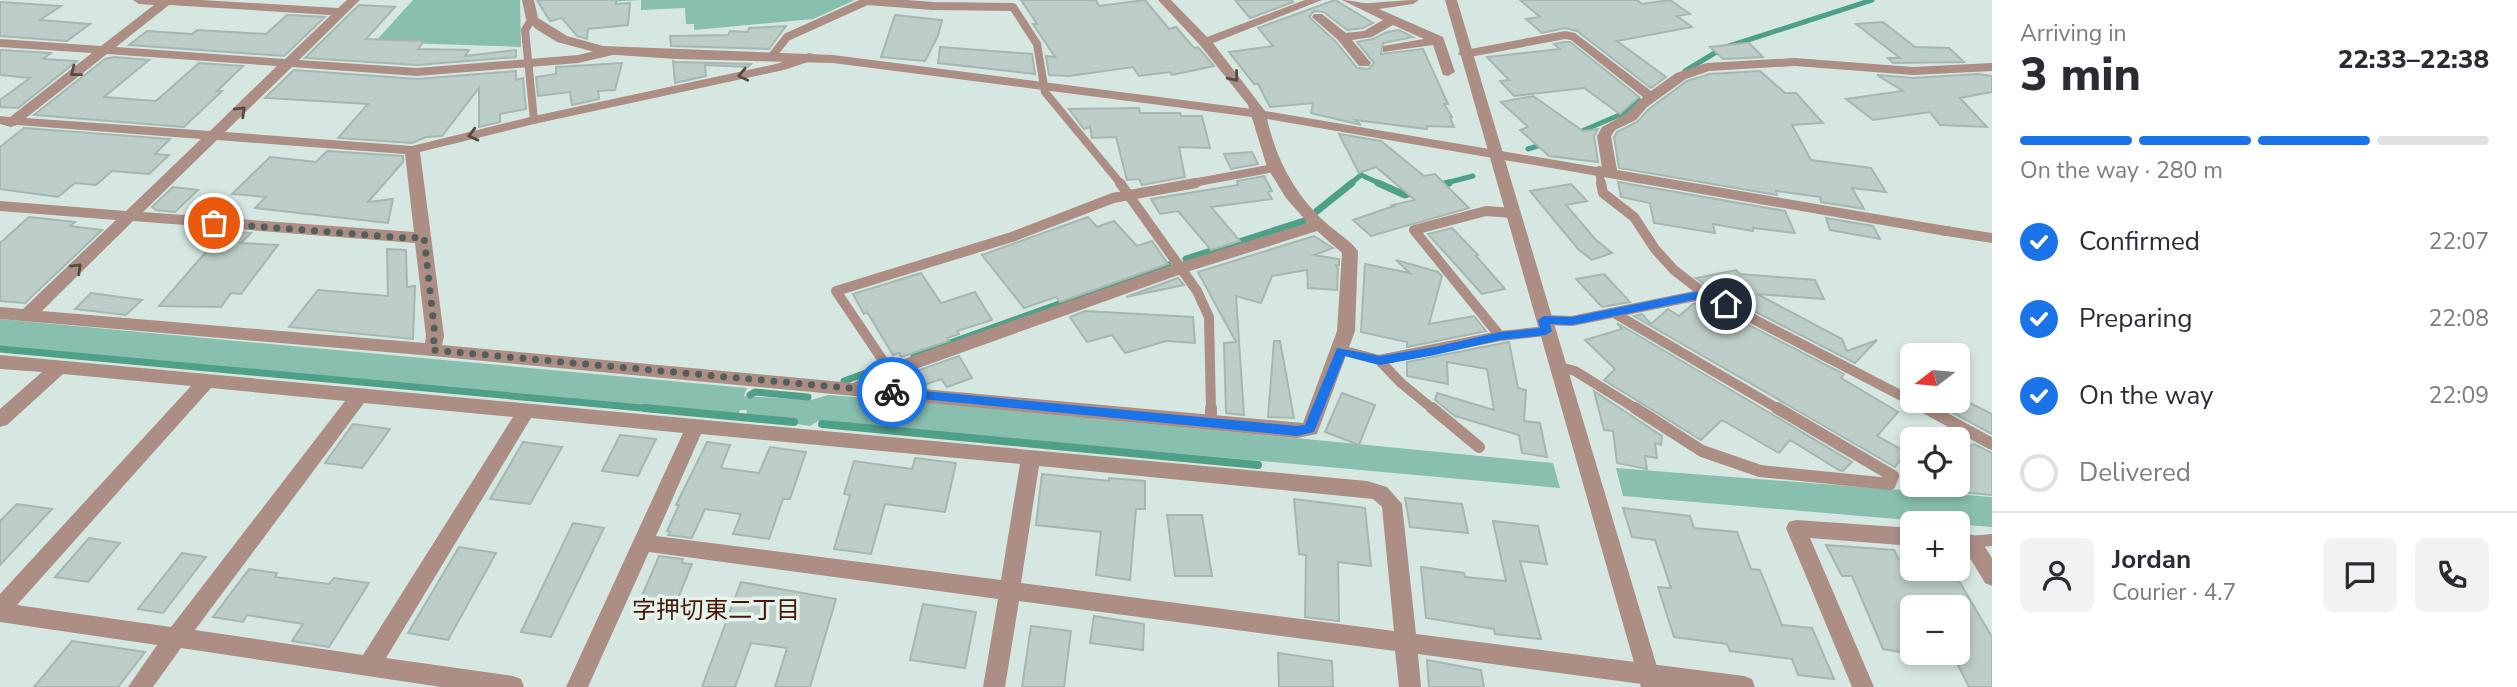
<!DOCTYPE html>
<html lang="en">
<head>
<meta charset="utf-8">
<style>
	:root { --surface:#fff; --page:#f2f2f3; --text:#2b2b33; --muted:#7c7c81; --line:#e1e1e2; --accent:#1a73e8 }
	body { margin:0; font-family:"Nunito Sans","Noto Sans JP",sans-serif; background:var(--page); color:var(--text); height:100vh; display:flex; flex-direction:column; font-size:26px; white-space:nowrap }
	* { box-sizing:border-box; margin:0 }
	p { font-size:23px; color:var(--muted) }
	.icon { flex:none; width:38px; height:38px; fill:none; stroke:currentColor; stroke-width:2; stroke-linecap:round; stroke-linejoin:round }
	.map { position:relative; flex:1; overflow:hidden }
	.side { display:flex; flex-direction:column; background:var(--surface); width:525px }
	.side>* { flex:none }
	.needle { width:46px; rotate:254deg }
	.controls { position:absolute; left:1900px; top:343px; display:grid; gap:14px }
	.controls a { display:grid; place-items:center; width:70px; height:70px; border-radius:10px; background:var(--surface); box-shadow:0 4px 10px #0003; font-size:35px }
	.pin { position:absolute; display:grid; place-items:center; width:60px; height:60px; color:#fff; margin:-30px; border:4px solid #fff; border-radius:50%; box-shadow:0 2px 7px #0007 }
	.courier { position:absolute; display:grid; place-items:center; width:70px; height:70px; margin:-35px; border:5px solid #1a73e8; border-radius:50%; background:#fff; color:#222; box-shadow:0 2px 9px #0007 }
	.overview em { font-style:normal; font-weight:800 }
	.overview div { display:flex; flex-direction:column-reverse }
	.overview { display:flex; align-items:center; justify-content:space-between; height:119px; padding:0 28px }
	h1 { font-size:46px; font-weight:800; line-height:52px }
	.bar { display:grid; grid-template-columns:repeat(4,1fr); gap:10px 7px; align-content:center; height:84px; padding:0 28px }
	.bar i { height:9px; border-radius:5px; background:var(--line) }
	.bar .current { background:var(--accent) }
	.bar p { grid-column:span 4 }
	.line { display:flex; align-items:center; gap:18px; padding:0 28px; border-top:2px solid var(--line) }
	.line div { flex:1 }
	.round { display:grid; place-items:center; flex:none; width:74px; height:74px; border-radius:10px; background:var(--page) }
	ol { padding:0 28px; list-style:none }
	li { display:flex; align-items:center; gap:21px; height:77px }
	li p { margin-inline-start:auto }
	li .icon { padding:7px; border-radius:50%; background:var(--accent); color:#fff; stroke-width:4 }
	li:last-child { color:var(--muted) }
	li i { width:38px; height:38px; border:4px solid var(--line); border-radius:50% }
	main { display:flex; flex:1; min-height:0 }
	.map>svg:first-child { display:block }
</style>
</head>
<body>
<main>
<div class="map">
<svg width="1992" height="687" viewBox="0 0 1992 687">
	<rect width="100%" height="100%" fill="#d6e7e1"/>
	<!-- green -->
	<path fill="#88bfae" d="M413,0H520L521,47L375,42Z
		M589,0H855L813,19L694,30V24H686L685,8L641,10V0L589,3Z
		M0,319L747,388L744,396L811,400L828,395L933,403L1553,463L1560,488L818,421L810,426L797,424L798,420L746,416L747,410H740L738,415L0,347Z
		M1616,468L1992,497V527L1623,496Z"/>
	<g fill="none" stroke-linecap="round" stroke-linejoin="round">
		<!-- stream-far2 -->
		<path stroke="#4fa089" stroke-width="5" d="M1685,71L1723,48L1872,0
			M1575,134L1624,113L1638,99
			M1528,149L1544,144
			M1350,184L1361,175L1381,184
			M1442,184L1473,176"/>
		<!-- stream-far1 -->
		<path stroke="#4fa089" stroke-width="7" d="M1378,183L1405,195L1415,192
			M1436,186L1449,183
			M1317,211L1352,183
			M1186,259L1304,221
			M0,349L664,410
			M914,356L1168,265
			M844,381L877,369
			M750,395L755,392L808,397"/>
		<!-- stream -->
		<path stroke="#4fa089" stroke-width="8" d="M645,408L794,422
			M822,424L1258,465"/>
	</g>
	<!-- building -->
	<path fill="#bdcdc7" stroke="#a6b6b0" stroke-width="2" d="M537,0H616V4L630,3L628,25L588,29L587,39L577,36L562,18L550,21Z
		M1021,0H1096L1099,6L1145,0L1169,29L1176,27L1194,48L1198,47L1214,66L1172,75L1170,72L1139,76L1133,67L1069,76L1049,75L1046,56L1055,57L1033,24H1037Z
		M1235,0H1291L1293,2L1250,18Z
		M1335,0L1373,23L1363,28L1347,30L1324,12L1314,11L1309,17L1336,42L1357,68L1369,69L1374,63L1357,42L1373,39L1387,32L1399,30L1413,37L1383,43L1381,54L1423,49L1448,104H1444L1452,117H1450L1454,127L1427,126V129L1355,120L1361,125L1311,113L1313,103L1270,107L1258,84H1254L1229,52L1273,46L1258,28Z
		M1520,0H1637L1642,4L1670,0L1690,14L1677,16L1692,27L1617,41L1666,77L1651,88L1577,31L1565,28L1542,33L1526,19L1540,17Z
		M0,2L61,6L40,20L90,24L67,41L0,36Z
		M359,5L395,7L366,39L424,41L418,49L469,50L465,56L516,50V57L417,65L305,58Z
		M287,15L325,17L284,56L129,45L147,31L192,34L197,30L266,34Z
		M895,15L942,20L938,36L925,61L881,57Z
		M1883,22L1915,47L1949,48L1964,62L1893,63L1888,58H1900L1856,24Z
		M786,26L769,49L671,46L670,36L728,35L730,31L748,32L749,28Z
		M1565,42H1570L1639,97L1620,114L1584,88L1514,96L1500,81L1509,80L1487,57L1560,49L1554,44Z
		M1745,43H1749L1763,57L1723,59L1710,47Z
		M940,47L1032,54L1035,74L938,63Z
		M0,50L51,53L43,59L77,61L18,108L0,107V100L30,78L0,75Z
		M114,57L149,60L104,97L156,101L199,63L243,66L217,91H222L184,127L34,115L105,59Z
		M673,61L676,62L751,64L748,67L705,65L706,76L675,83Z
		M622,63L615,90L598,91L599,99L572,105L570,92L538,96L536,77L556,74V67Z
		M294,70L417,79L516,71V80L523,78L526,109L500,114V122L479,127V88L442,136L426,137L412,143L338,138L368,104L265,98Z
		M1760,71L1785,93H1796L1823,123L1792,125L1811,160L1871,168L1886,192L1852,188L1864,209L1821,202L1820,197L1776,191L1777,195L1619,168L1614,137L1617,132L1637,122L1649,109L1687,81L1710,74Z
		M1978,74L1992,76V92L1960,98L1987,127L1940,125L1930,112L1873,120L1846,99L1903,91L1877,75L1913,78Z
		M1533,96L1583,131L1598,129L1594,136L1598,162L1549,156L1520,130L1528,127L1501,102Z
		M1139,108L1140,113H1180L1181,116H1202L1210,148L1179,147L1185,177L1142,185L1139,179L1127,180L1116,137L1092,138L1090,127L1084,129L1069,109Z
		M24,128L170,139L155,154L169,155L149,174L112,171L96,185L75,183L58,197L0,189V147Z
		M1339,134L1381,141L1424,176L1435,174L1469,208L1371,236L1353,220L1394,206L1392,205L1415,200L1376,167L1359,173Z
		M327,151L403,156V162L368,202L393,199L388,223L255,208L266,197L232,194L270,157L316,162Z
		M1252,152L1258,164L1231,169L1224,154Z
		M1264,176L1272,191L1268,192L1272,199L1211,207L1240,241L1211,250L1178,211L1160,214L1151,199L1238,185L1237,181Z
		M1618,182L1785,211L1795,233L1753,228V231L1713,224L1715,233L1654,223L1650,203L1621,197Z
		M1571,184L1587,201L1566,205L1596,240L1612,253L1592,260L1578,249L1530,191Z
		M173,187L198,190L175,212L156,210L152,207Z
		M29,217L75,222L70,226L102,230L25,303L0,301V243Z
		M1088,217L1097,227L1114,221L1137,246L1152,241L1168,264L1060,302L1056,297L1024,308L982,255Z
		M1826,218L1873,226L1880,239L1830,230Z
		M1452,228L1478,255L1476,256L1505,289L1482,294L1428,234Z
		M224,231L251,233L241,243L278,245L241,294L231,293L221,307L159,306Z
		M1314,236L1333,248L1314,255L1339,259V265H1336L1338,269L1337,290L1308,288L1307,270L1272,276L1261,303L1236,296L1244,415L1226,413L1224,343L1236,342L1198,272Z
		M387,249L406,250L407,287L415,286L413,339L289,327L318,290L388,296Z
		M1396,260L1438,272L1442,276L1429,324L1474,316L1486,331L1407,347V342L1361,332L1365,264L1410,273Z
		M1736,270L1740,274L1815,280L1824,299L1757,294L1842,339L1847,351L1877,340L1855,363L1709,288L1696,278Z
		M921,273L941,303L975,292L992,320L957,331L959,334L947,338L949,341L901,357L899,353L893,355L867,312L864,314L853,294Z
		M1604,274L1630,302L1602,307L1576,279Z
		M1178,278L1184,285L1126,297Z
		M91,293L142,300L126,315L75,309Z
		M1704,302L1844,374L1841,378L1898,412L1877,436L1906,452L1895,467L1634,316L1642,314L1651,324L1668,309L1679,316L1693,304Z
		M1085,311L1193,317L1195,343L1166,341L1125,353L1112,335L1087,342L1070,317Z
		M1617,323L1770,413L1852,462L1843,471L1839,470L1790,440L1779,453L1722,420L1701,440L1604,380L1615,369L1585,340L1622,329Z
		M1274,341H1280L1294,418L1268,417Z
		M1509,342L1518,388L1526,390L1524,421L1540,423L1547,457L1522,453L1519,435L1455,416L1435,400L1437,393L1494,410L1487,369L1447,362L1448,384L1407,376V362Z
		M959,356L972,378L947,387L941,379L921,386L911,373Z
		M1594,391L1662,436L1661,445L1655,443L1657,458L1645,456L1647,469L1617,463L1613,431L1604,430Z
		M1342,393L1375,405L1359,445L1325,432Z
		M1931,401H1966L1992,414V434Z
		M353,424L390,429L362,468L325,463Z
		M620,435L656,439L638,476L602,471Z
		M523,442L562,447L530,504L490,499Z
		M707,442L730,445L721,468L759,473L770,447L806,452L790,499H783L769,539L733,534L741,514L705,509L692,538L668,535L670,532L667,531L679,505H676Z
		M1974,444L1992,453V495L1958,492V453Z
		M915,458L956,463L945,512L885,504L871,554L834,549L850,495L844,494L854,461L912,469Z
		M1042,474L1109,481V478L1145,481V509H1136L1130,580L1096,575L1101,532L1036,525Z
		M1405,498L1462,504L1468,533L1410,527Z
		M1294,499L1365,508L1371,566L1338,562L1339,621L1305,617L1306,555L1299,554Z
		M17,504L52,509L0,565V521Z
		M1623,508L1690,516L1694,528L1737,532L1751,569L1760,570L1782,625L1812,628L1834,679L1798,675L1792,659L1730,651L1727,644L1674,637L1658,587L1671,588L1655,540L1632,537Z
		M1167,515H1202L1212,576H1175Z
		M1493,521L1538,526L1547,564L1520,561L1541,639L1495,634L1494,629L1426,618L1421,567L1464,573L1465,577L1506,581Z
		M573,523L604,528L551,637L521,632Z
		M89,538L120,543L88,582L55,577Z
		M1826,545L1894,550L1898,558L1913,559V569H1952L1992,637V687H1969L1952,653H1958V602L1913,598V654L1883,649L1852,576H1842Z
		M459,547L496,553L448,640L408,633Z
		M182,553L206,557L163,613L138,609Z
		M659,556L683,559L682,563L692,564L673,610L638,605Z
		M249,569L277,573L275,577L329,584L334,578L369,583L329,647L292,641L303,624L247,615L243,622L213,617Z
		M741,582L836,599L810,687H775L787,648L751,643L735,687H702Z
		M923,604L976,612L965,668L910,660Z
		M1094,616L1144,624L1143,650L1090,643Z
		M1031,626L1071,631L1064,687H1022Z
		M72,641L145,652L118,687H34Z
		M1278,653L1332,661L1333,687H1279Z
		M1427,660L1481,670L1484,687H1429Z"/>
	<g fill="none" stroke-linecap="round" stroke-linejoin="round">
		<!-- service-far2 -->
		<path stroke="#ac8e84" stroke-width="8" d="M867,1L933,6L1013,7L1037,44L1045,92L1121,184
			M532,19L525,30L534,120
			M772,56L787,37L869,0
			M1599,170L1601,184
			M1187,184L1274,168"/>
		<!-- service-far1 -->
		<path stroke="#ac8e84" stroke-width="10" d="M1120,183L1197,291L1209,317L1211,410
			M1601,183L1603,193L1634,217L1655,249L1674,270L1705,294L1929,410
			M1614,313L1780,410
			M1544,320L1572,321L1705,294
			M1500,336L1414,230L1486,211L1512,213
			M1341,350L1379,360L1500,336L1546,331
			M1379,360L1401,383L1434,410
			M1556,366L1575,371L1638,410
			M890,371L836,291L1012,237L1113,198L1196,183"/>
		<!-- service -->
		<path stroke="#ac8e84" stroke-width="12" d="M1211,408V422
			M1432,408L1479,447
			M1635,408L1702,451L1760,471L1890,484L1893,476L1777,408
			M1926,408L1992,444
			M1971,542L1992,540"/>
		<!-- minor -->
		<path fill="#ac8e84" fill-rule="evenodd" d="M133,0H201L338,8L347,0H360L299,60L417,68L578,55L612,47L619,51L617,54L578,63L417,76L292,67L225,132L412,146L534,116L776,64L809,53L814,54V60L784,70L534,124L420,152L444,336L442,345L853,383L884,366L1175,264L1308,223L1286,198L1267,167L1248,105L1200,45L1158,0H1171L1207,37L1305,0H1322L1213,43L1265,111L1602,168L1597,136L1602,127L1626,114L1643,97L1571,40L1565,39L1465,58L1458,54L1460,51L1565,31L1575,33L1651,91L1676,73L1707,63L1795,58L1913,67L1992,63V71L1913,75L1795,66L1709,71L1686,79L1647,107L1636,120L1615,130L1611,136L1617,170L1952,227L1954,231L1946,236L1267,119C1277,161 1294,193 1325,222C1336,232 1350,240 1358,251L1355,331L1317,434L1297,438L432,356L0,319V307L23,309L116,220L0,211V201L126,211L201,139L17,125L11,127L0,124V116L10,117L92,53L0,47V39L101,46L154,5L139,4ZM169,5L331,15L285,59L116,47ZM107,54L277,66L210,131L26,118ZM217,140L405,154L414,232L143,212ZM133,221L415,243L426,336L425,343L42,311ZM1317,231L1342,253L1337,331L1303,423L879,385L896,376L1187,272Z
			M1342,0C1352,0 1362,4 1371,3C1387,2 1403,0 1419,0L1413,4L1379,9L1443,37L1455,72L1448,76L1443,75L1433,45L1383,52V46L1424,39L1393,25L1372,37L1352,40L1371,63L1369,66H1359L1338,40L1312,17L1314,14H1322L1346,33L1364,31L1383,20Z
			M0,355L1367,481L1387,487L1402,504L1416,634L1744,676L1752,679L1755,687H1664L1418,654L1421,687H1399L1395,651L1019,601L1005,687H983L998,599L649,552L588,687H566L683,433L531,418L386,658L513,676L521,679L524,687H441L181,648L153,687H128L157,645L0,622V594L191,386L63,374L7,425L0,427V409L42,372L0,369ZM211,388L345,401L171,627L17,605ZM364,403L513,417L363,655L195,630ZM701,434L1020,464L1001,580L656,536ZM1039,466L1373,499L1382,507L1394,631L1021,583Z
			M1796,520L1913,528V546L1810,538L1874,687H1852L1786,528L1789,522Z
			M1958,532L1978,536L1992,558V586L1985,583L1965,550H1958Z"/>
		<!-- tertiary -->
		<path fill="#ac8e84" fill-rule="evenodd" d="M522,0H534L538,18L567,36L603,46L833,55L1260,110L1267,114L1260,118L833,63L676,59L602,54L557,42L536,29L526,19Z
			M1445,0H1457L1663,687H1641Z
			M1946,226L1992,233V243L1940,235L1938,231Z"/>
	</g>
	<!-- one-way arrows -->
	<defs><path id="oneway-chevron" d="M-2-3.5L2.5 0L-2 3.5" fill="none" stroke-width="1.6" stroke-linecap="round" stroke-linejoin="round" transform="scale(1.75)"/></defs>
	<g stroke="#554b45">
		<use href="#oneway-chevron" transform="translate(75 72) rotate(142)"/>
		<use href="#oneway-chevron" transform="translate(743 75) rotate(168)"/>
		<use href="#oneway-chevron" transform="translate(1234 77) rotate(51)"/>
		<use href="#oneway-chevron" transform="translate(241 111) rotate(-44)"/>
		<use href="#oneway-chevron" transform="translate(473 135) rotate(166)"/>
		<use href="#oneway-chevron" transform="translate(77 268) rotate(-44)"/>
	</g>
	<!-- route -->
	<path fill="#1a73e8" d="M1705,290L1730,302V307H1722L1703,298L1572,325L1550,324L1552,331L1546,335L1500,340L1435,355L1380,365L1345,356L1314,432L1297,436L892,396L886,392L892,388L1297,426L1305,425L1337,348L1380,356L1435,347L1500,332L1540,328L1538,320L1544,316L1572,317Z"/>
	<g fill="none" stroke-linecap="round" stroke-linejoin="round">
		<!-- done -->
		<path stroke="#545e5a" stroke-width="7" stroke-dasharray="0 12.6" d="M214,223L407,238L424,237L435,335L432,350L892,392"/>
	</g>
	<g text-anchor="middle" stroke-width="7" stroke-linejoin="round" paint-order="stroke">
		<!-- near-neighbourhood labels -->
		<g font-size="24" fill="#481705" stroke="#e3f4ee">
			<text x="716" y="618">字押切東二丁目</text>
		</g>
	</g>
</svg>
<div class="controls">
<a><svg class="needle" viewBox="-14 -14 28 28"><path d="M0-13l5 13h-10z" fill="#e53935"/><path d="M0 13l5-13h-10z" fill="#7c7c81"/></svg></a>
<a><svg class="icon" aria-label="locate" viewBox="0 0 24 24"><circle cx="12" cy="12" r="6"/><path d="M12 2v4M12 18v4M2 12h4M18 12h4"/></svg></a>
<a>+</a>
<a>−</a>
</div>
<div class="pin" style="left:214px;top:223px;background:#ea580c"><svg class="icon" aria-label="bag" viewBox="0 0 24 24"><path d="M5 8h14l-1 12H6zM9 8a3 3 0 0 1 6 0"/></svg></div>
<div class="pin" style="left:1726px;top:304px;background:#1f2937"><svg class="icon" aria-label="home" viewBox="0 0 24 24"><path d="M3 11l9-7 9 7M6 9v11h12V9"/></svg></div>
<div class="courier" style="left:892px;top:392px"><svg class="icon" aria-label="bike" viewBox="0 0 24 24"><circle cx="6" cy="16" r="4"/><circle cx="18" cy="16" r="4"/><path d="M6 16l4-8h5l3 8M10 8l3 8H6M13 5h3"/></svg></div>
</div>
<section class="side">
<div class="overview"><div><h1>3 min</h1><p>Arriving in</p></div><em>22:33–22:38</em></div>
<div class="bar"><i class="current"></i><i class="current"></i><i class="current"></i><i></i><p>On the way · 280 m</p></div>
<ol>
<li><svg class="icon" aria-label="check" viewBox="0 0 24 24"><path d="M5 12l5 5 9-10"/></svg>Confirmed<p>22:07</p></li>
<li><svg class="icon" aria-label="check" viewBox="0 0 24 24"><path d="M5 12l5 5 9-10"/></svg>Preparing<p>22:08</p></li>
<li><svg class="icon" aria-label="check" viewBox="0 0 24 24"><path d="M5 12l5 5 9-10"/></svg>On the way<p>22:09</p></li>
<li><i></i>Delivered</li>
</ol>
<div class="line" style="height:126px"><a class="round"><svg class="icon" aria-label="person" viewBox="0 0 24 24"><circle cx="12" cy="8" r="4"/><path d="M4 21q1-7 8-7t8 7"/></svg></a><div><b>Jordan</b><p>Courier · 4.7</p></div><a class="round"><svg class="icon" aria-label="chat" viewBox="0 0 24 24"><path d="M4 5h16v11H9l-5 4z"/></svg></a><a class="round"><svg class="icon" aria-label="phone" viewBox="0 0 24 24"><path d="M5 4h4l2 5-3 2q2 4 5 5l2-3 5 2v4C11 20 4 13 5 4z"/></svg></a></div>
</section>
</main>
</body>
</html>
